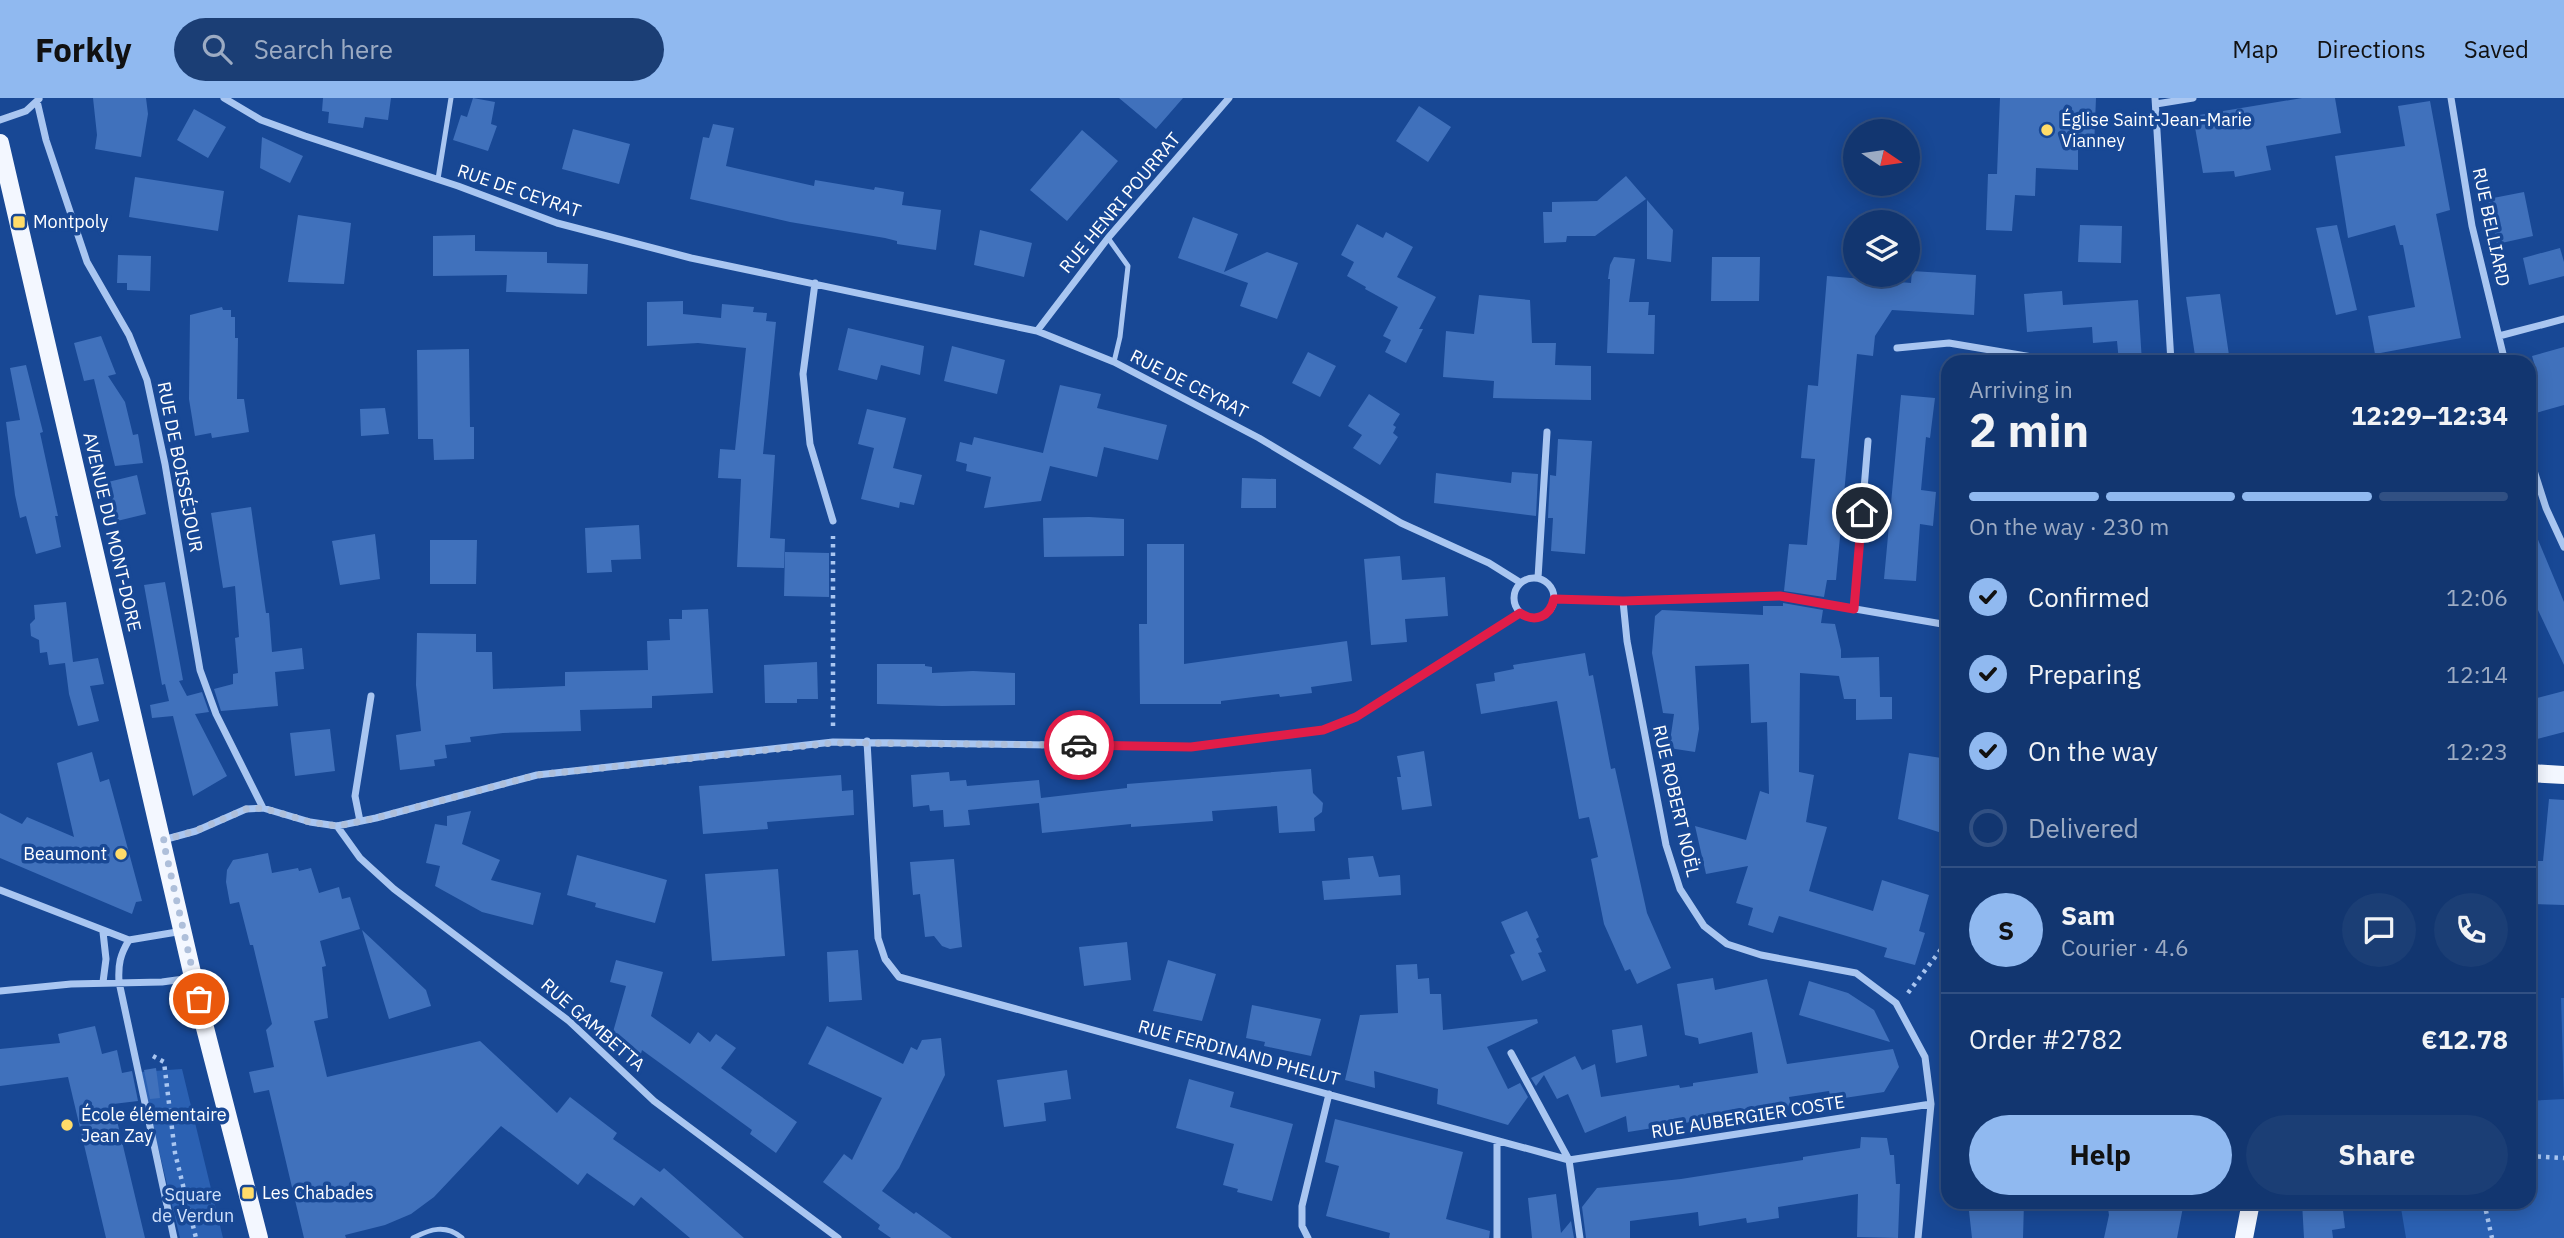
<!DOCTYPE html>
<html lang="en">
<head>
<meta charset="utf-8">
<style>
	:root { --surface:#123670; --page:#1b3e75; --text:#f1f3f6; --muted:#9cabc3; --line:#315083; --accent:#90b9f0 }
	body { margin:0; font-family:"IBM Plex Sans",sans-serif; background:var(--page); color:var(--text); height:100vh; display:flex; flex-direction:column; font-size:26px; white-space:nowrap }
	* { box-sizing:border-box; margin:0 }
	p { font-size:23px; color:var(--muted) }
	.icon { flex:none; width:38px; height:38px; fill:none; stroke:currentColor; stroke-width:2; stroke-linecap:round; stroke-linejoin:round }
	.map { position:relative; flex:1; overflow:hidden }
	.sheet { position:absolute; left:1941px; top:257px; width:595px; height:854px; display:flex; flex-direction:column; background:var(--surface); border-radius:21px; box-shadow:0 4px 18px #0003,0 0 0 2px var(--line) }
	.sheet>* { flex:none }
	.needle { width:46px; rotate:103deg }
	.tools { position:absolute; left:1843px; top:21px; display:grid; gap:14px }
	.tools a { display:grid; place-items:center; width:77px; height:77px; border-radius:50%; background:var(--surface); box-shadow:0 4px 18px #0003,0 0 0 2px var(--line); font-size:35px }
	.pin { position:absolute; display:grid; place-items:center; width:60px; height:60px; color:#fff; margin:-30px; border:4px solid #fff; border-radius:50%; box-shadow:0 2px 7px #0007 }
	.courier { position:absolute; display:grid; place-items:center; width:70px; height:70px; margin:-35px; border:5px solid #e11d48; border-radius:50%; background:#fff; color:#222; box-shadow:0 2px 9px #0007 }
	.headline em { font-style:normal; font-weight:700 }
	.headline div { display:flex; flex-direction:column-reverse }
	.headline { display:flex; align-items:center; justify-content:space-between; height:119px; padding:0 28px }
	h1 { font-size:46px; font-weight:700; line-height:52px }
	.bar { display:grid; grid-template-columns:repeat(4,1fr); gap:10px 7px; align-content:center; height:84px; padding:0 28px }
	.bar i { height:9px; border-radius:5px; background:var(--line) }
	.bar .on { background:var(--accent) }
	.bar p { grid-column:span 4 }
	.line { display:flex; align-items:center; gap:18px; padding:0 28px; border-top:2px solid var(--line) }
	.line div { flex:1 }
	.round { display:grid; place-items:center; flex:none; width:74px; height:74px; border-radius:37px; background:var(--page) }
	ol { padding:0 28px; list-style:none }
	li { display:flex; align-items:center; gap:21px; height:77px }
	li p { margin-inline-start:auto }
	li .icon { padding:7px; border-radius:50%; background:var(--accent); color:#111; stroke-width:4 }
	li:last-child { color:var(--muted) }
	li i { width:38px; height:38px; border:4px solid var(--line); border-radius:50% }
	.cta { display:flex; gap:14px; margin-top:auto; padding:14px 28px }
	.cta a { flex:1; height:80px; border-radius:42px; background:var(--accent); color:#111; font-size:28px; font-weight:700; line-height:80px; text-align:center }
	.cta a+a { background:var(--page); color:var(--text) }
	header { display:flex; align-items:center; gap:42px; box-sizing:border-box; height:98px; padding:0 35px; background:var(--accent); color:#111 }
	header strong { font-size:33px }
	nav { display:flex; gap:38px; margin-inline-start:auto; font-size:24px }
	.search { width:490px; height:63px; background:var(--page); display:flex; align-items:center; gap:18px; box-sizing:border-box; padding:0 24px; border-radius:38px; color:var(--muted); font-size:26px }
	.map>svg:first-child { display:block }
</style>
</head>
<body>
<header>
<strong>Forkly</strong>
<div class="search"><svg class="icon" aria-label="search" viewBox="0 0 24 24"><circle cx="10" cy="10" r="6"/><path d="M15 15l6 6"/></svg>Search here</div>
<nav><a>Map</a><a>Directions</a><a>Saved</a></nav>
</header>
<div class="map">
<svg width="2564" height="1140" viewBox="0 0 2564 1140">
	<rect width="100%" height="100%" fill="#184895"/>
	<!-- green -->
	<path fill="#2b61b3" d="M2561,900H2564V1140H2406L2400,1104H2529V1003L2564,1001Z
		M182,971L223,1140H180L140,974Z"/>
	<!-- building -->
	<path fill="#4071bc" d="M93,0H146L148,16L141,59L95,51L97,37Z
		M323,0H391L388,22L365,19L363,30L328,25L329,14L322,13Z
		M473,0L495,4L491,26L497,28L488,53L453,42L461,17L467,19Z
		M1119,0H1183L1156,31Z
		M2000,0H2096L2094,49L2078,48V72L2036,70L2035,98L2015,97L2012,133L1986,132L1988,76H1997Z
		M2302,0H2335L2341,35L2266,48L2271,72L2235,79L2234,73L2203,75L2193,18Z
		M2430,3L2450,112L2436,116L2461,240L2375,256L2368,218L2415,209L2403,147H2400L2395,127L2348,140L2335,58L2405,48L2398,8Z
		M1419,8L1451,29L1428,64L1396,43Z
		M194,11L226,29L208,60L177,42Z
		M713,26L734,30L726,68L814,88L815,82L874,92L875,89L904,94L902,107L941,112L936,152L897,146V143L885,140L790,124L690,101L703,39L709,40Z
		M573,31L630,46L619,86L562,71Z
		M1082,32L1118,63L1067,123L1030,92Z
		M262,39L303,58L290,85L260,70Z
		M1626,78L1646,101L1595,138H1567L1566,144L1544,145L1543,114H1552V104L1597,103Z
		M135,79L224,93L218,133L129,119Z
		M2524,94L2533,138L2497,146L2488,101Z
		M1647,102L1673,132L1671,164L1647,161Z
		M298,117L351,125L344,186L288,184Z
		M1193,119L1238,136L1224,174L1267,154L1298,165L1277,221L1240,208L1248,185L1178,160Z
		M1357,126L1383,140L1386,134L1413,149L1397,179L1436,199L1419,231H1423L1406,265L1385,254L1391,242L1383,238L1398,209L1365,191L1366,189L1347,178L1354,164L1341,157Z
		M2080,127L2122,128L2121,165L2078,164Z
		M2337,127L2357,212L2336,217L2316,130Z
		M980,132L1032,145L1024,179L974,167Z
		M475,137V153L547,154V165L588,166L587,196L506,194L507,177L433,178V138Z
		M2560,150L2564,164V178L2529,187L2523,160Z
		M118,157L151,158L150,193L127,192V185H117Z
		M1614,159L1635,161L1629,204H1649L1648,217H1655L1654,256L1607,255L1610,181H1608L1610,167Z
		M1712,159H1760L1759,203H1711Z
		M1912,173L1976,177L1974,217L1892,212L1875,238L1873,258L1857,256L1836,482H1827L1824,499L1784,493L1789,446L1807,447L1815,361L1801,360L1808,287L1818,288L1827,178L1911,185Z
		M2062,193L2063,207L2138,202L2142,264H2119L2117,243L2093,245L2092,229L2027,234L2024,196Z
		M2220,196L2230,264H2196L2186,199Z
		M1479,197L1530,202L1532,245H1556L1555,267L1591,268V302L1493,300L1494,283L1443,279L1446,233L1474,236Z
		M683,203V216L721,220L722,206L754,209L753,214L767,215L766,223L776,224L763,356L775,357L770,440L785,441L784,470L737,469L741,381L718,380L720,351L735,352L746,250L698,245L647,248V204Z
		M222,209L223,212H231V219H235V240H238L237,301H244L249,334L212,340L211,335L195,338L189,301L190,217Z
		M848,230L924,248L920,277L881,267L877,282L838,272Z
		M101,238L116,276L108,278L125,304L133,337L138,336L143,365L115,368L94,281L84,283L74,245Z
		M952,248L1005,262L997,296L944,283Z
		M2564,249V307L2536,315L2529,291L2535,290L2532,277L2537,275L2532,258Z
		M469,251L470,329H474V361L434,362L433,341H418L417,252Z
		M1308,254L1336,268L1320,299L1292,285Z
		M26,267L43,334L40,335L58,418H55L61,449L36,456L26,418L20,420L15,397L6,324L20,322L10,270Z
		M1060,287L1101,296L1097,310L1167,327L1158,362L1104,349L1097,379L1050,368L1041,403L984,410L991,379L966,373L967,366L956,363L960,344L972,347L974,339L1043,355Z
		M1369,296L1400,316L1393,327L1396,329L1393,335L1398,339L1380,367L1353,350L1362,337L1348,328Z
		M1901,297L1935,300L1930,340L1926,339L1921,392L1936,394L1933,428L1920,426L1916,483L1884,481Z
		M385,310L389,336L361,338L360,311Z
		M867,311L906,320L893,370L922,377L914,407L900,404L899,410L861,401L874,350L858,346Z
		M1558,341L1592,343L1585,456L1551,453L1553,420H1548L1550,377L1556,378Z
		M1512,374L1538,376L1536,418L1434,405L1436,375L1511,385Z
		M137,377L146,416L117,423L108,384Z
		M1242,380L1276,381V410H1241Z
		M251,409L266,515H269L272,554L302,550L304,571L275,574L278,608L221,613L214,591L233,586V576L238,575L235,540L239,539L235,488L223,490L211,415Z
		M1089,419L1124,421V458L1044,459L1043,420Z
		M2529,420L2564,504V567L2529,493Z
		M639,427L641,461L611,462L612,474L587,475L585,430Z
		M375,436L380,481L340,487L332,443Z
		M430,442H477L476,486H430Z
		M1147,446H1184V566L1347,543L1352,583L1311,589L1312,595L1280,599L1279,596L1221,603V606H1140L1139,526H1147Z
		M785,454L829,455V499L784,498Z
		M1400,458L1402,482L1445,479L1448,518L1405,521L1407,544L1371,547L1364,461Z
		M165,484L183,582L179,583L187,598L202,594L209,614L195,616L227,678L193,698L173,618L152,620L150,607L169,603L165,586L162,587L144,487Z
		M66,504L73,564L98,560L104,586L90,588L99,623L78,628L69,596L65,565L49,567L47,554L40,555L39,542L31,538L30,526L35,521L34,507Z
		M1783,505L1823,512L1821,525L1835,526L1841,552V560L1879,559L1880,599H1892V621L1856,622V601H1844L1839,578L1800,575L1799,674L1814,677L1806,724L1827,729L1809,793L1873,813L1882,782L1929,797L1919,833L1925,835L1915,867L1884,859L1887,850L1779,818L1773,835L1748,827L1753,810L1736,805L1748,768L1706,776L1695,728L1746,742L1760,693L1769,696L1767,624L1751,625L1749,566L1695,568L1699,631L1695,654L1669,650L1674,616L1663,615L1652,555L1655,518L1662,512L1763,517V508H1783Z
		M708,511L713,595L652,598V610L580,612L581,633L503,635L470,639L471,644L445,647L447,660L434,662L435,668L400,672L396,637L421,633L416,587L417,535L476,536V554H492L493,591L565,588V574L648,572L647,543L670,542L669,521H682V512Z
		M1585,555L1589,578L1593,577L1611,671L1615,670L1647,815L1671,870L1637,886L1630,871L1625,873L1604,826L1591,761L1598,759L1589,719L1579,721L1557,603L1481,616L1476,586L1495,583L1494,575L1514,571L1513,567Z
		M817,564L818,601H797V605H765L764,567Z
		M877,566H925V568L932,569V575L973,573L1015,575V607L942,608L877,606Z
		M2564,593V634L2529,643V602Z
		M330,631L335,673L295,678L290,635Z
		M1424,653L1432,708L1402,712L1397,679H1401L1397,658Z
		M92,654L100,684L109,681L142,803L136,804L132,816L0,760V715L22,726L27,719L74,739L57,665Z
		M1909,655L1948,661V737L1898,721Z
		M1311,671L1313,695L1323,705L1322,714L1314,720L1315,733L1279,735L1277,708L1212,713L1213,723L1131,729V726L1042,735L1039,705L968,712L970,727L944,729L943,712L930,713L929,707L913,709L911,677L949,674L950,683L966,682L967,688L1039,682L1041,700L1127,690V686Z
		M841,677L842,693L853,692L854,717L767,724L768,731L703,736L699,688Z
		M2549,701L2564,702V807L2529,806V763H2543Z
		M471,713L462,746L500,762L491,782L541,795L533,827L482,814L435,788L440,768L426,765L435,726L447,728V718Z
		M268,755L272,775L298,770L299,773L311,770L319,795L339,789L342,801L350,799L360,831L320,843L326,868L322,869L328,920L314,923L327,979L480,943L557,1015L570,999L617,1035L613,1041L660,1074L664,1070L744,1140H690L641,1099L634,1108L587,1075L578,1087L501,1028L434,1099L411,1116L385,1127L345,1137L346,1140H304L269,992L254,995L249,974L274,969L266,932L272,926L253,847H250L239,804L230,806L226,784L227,772L233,762Z
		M577,757L667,782L655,825L595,809L596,805L567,797Z
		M1373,758L1379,779L1400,777L1401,797L1324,802L1322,783L1350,781L1348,760Z
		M954,761L962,849L950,851L942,848L934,838L925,839L920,796L913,797L910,764Z
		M778,771L785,858L712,863L705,776Z
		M1527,813L1539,839L1536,841L1542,854L1538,855L1546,873L1522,883L1510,857L1515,855L1501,824Z
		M362,832L426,892L431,908L389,921Z
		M1127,844L1131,882L1084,888L1079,849Z
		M858,852L862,902L829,904L827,854Z
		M616,862L663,874L651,918L690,946L698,934L710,944L716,936L736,950L721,970L797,1024L776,1055L750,1036L752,1032L642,952L640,959L613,934L626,888L610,884Z
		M1168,862L1216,876L1202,923L1153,913Z
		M1417,866L1418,881L1429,880L1430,896H1441L1443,932L1537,921L1538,925L1487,949L1508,991L1520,985L1528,999L1508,1027L1437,1006L1438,991L1374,973L1375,990L1345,982L1360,917L1398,915L1396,867Z
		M1713,880L1715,892L1767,881L1787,966L1893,951L1899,969L1884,994L1831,1002L1829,993L1789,999L1791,1008L1628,1034L1626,1018L1585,1035L1568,996L1557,1001L1544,977L1536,988L1531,980L1575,958L1582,972L1595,966L1601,999L1679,987L1680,990L1693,988V985L1758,975L1752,934L1699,946L1698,940L1685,937L1677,886Z
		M1809,883L1848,895L1874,912L1890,944L1799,917Z
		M1252,907L1321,921L1311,958L1264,948L1265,944L1246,940Z
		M1642,927L1647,958L1616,965L1612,932Z
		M95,928L102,956L117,952L122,975L132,973L138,1003L113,1006L145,1140H106L68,979L0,988V951L60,945L58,936Z
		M827,928L903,966L911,949L917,952L922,942L941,940L945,977L899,1070L882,1093L914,1116L916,1114L952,1140H891L878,1131L880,1127L823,1084L844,1056L852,1062L882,1000L808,966Z
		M156,970L160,1000L150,1001L144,972Z
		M1067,972L1071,1001L1044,1005L1046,1023L1004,1029L997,982Z
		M1189,981L1234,994L1230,1009L1293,1026L1272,1103L1237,1094L1238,1091L1223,1087L1234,1046L1176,1030Z
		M1335,1021L1463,1054L1446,1121L1490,1133L1489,1140H1389L1390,1135L1326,1118L1339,1068L1325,1064Z
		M1861,1039L1887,1040L1890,1057H1894L1896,1086H1900L1898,1140L1857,1139L1858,1096L1778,1109L1779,1120L1747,1125L1746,1120L1699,1128L1698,1114L1630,1123V1140H1586L1582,1109L1597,1090L1681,1081L1803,1062V1059L1860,1050Z
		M1556,1096L1561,1135L1571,1123L1574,1140H1532L1528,1100Z
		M1968,1104H2024L2023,1140H1972Z
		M2107,1104H2184L2177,1140H2104L2109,1117Z
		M2302,1104H2342L2345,1130L2332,1132L2333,1140H2304Z"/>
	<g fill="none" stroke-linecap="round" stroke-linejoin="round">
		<!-- path -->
		<path stroke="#a9c6f1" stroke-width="4.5" stroke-dasharray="3.5 5" stroke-linecap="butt" d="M833,628V438
			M1908,895L1948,842
			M153,958L164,964L175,1055L196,1140
			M2529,1058L2564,1060
			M2484,1104L2492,1140"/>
		<!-- lane -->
		<path stroke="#a9c6f1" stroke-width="5" d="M438,81L451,0
			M1108,140L1128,168L1120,239L1114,264
			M413,1140C430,1131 446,1126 462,1140"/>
		<!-- street -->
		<path stroke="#a9c6f1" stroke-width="7" d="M224,0L261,22L305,38L458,88L557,125L691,160L1037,233L1114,264L1259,340L1401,425L1489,465L1521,485
			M2155,0L2171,264
			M2451,0L2472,128L2505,264
			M37,3L46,42L87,164L129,237L147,282L165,366L200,572L216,616L263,710
			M2156,6L2193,0
			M0,22L26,13L39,1
			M815,185L803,276L810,346L833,423
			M1037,233L1108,140L1229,0
			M2499,238L2564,221
			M1897,250L1949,245L2061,264
			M2529,357L2546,410L2564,449
			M1514 500a20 20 0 1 1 40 0a20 20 0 1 1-40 0Z
			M1538,480L1547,334
			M1554,501L1623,503L1780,498L1948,527
			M1623,503L1627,543L1666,747L1680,791L1704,828L1727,846L1761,857L1856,875L1896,905L1925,959L1931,1006L1918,1140
			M1854,511L1868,343
			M867,643L878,840L885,861L899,879L1569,1062L1931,1006
			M360,723L355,698L371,598
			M337,728L360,760L394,791L569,923L654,1003L838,1140
			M163,742L196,733L246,711L263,710L310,724L337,728L376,720L537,677L833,644L1191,649L1323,632L1356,619L1520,515
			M0,792L129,842L183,833
			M103,834L106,861L103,884
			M129,842C120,857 118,866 119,884L174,1140
			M0,893L71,886L162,884L191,880
			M1511,955L1569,1062L1580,1140
			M1308,1140L1302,1128V1108L1329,996
			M1497,1140V1043"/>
		<!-- primary -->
		<path stroke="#f3f7ff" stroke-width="18" d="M0,45L203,922L259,1140
			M2529,675L2564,677
			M2244,1140L2251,1104"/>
	</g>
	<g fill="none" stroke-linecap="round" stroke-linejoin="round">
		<!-- done -->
		<path stroke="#aebfda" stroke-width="7" stroke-dasharray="0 12.6" d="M199,901L163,742L195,733L246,711L263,710L310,724L337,728L376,720L537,677L833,645L1079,647"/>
		<!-- route -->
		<path stroke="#e11d48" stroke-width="9" d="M1079,647L1191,649L1323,632L1356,619L1520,515C1535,525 1550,519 1554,501L1623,503L1780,498L1854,511L1862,415"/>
	</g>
	<!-- markers -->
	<g fill="#ffdc69" stroke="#184895" stroke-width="2.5">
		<circle cx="2047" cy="32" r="7"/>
		<rect x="12" y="117" width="14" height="14" rx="3.5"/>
		<circle cx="121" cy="756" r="7"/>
		<circle cx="67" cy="1027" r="7"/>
		<rect x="241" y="1088" width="14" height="14" rx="3.5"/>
	</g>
	<g text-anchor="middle" stroke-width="7" stroke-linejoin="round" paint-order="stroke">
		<!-- poi labels -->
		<g font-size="18" fill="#fff" stroke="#184895" text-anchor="start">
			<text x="2061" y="28">Église Saint-Jean-Marie<tspan x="2061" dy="21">Vianney</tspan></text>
			<text x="33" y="130">Montpoly</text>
			<text x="107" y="762" text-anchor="end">Beaumont</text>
			<text x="81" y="1023">École élémentaire<tspan x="81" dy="21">Jean Zay</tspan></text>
			<text x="262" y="1101">Les Chabades</text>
		</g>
		<!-- street labels -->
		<g font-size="18" fill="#fff" stroke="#184895">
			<text transform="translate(519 93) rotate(19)" y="6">RUE DE CEYRAT</text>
			<text transform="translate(1120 105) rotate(-50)" y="6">RUE HENRI POURRAT</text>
			<text transform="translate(2491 129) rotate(78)" y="6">RUE BELLIARD</text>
			<text transform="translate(1189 286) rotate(27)" y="6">RUE DE CEYRAT</text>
			<text transform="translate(180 369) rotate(79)" y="6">RUE DE BOISSÉJOUR</text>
			<text transform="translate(112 434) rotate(77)" y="6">AVENUE DU MONT-DORE</text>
			<text transform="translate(1676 703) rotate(77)" y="6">RUE ROBERT NOËL</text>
			<text transform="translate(593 927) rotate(41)" y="6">RUE GAMBETTA</text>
			<text transform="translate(1239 955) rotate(15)" y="6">RUE FERDINAND PHELUT</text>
			<text transform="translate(1748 1019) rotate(-9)" y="6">RUE AUBERGIER COSTE</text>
		</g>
		<!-- park labels -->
		<g font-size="18" fill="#d0e1fc" stroke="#184895">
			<text x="193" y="1103">Square<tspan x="193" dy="21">de Verdun</tspan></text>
		</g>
	</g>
</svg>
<div class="tools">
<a><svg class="needle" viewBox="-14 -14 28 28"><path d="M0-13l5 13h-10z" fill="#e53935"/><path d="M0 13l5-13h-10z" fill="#9cabc3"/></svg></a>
<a><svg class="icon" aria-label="layers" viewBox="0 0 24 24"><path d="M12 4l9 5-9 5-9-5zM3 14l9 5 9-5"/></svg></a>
</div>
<div class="pin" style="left:199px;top:901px;background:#ea580c"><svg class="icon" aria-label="bag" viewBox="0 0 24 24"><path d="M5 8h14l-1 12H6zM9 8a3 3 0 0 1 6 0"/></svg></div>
<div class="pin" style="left:1862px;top:415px;background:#1f2937"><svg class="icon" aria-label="home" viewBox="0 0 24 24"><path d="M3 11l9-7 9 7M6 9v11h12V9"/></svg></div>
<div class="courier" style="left:1079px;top:647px"><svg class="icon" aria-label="car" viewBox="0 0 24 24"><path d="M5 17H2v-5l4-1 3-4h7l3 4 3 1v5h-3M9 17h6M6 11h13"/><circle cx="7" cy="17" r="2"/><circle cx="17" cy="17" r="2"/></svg></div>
<section class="sheet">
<div class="headline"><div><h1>2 min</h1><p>Arriving in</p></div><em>12:29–12:34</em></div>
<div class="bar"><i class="on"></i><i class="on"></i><i class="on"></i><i></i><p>On the way · 230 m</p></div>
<ol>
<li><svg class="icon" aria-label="check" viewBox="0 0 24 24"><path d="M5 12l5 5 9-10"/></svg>Confirmed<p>12:06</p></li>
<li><svg class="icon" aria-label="check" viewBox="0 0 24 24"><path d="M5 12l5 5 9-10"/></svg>Preparing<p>12:14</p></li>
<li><svg class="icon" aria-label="check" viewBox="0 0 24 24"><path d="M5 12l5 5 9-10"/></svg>On the way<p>12:23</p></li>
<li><i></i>Delivered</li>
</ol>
<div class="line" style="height:126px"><b class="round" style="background:var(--accent);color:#111">S</b><div><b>Sam</b><p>Courier · 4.6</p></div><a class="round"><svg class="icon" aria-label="chat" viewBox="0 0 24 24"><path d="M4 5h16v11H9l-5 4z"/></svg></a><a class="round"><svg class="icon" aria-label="phone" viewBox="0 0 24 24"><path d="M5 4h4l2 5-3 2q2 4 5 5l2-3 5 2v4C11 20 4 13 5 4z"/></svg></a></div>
<div class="line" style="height:91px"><div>Order #2782</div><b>€12.78</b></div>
<div class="cta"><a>Help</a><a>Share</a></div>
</section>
</div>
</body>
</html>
